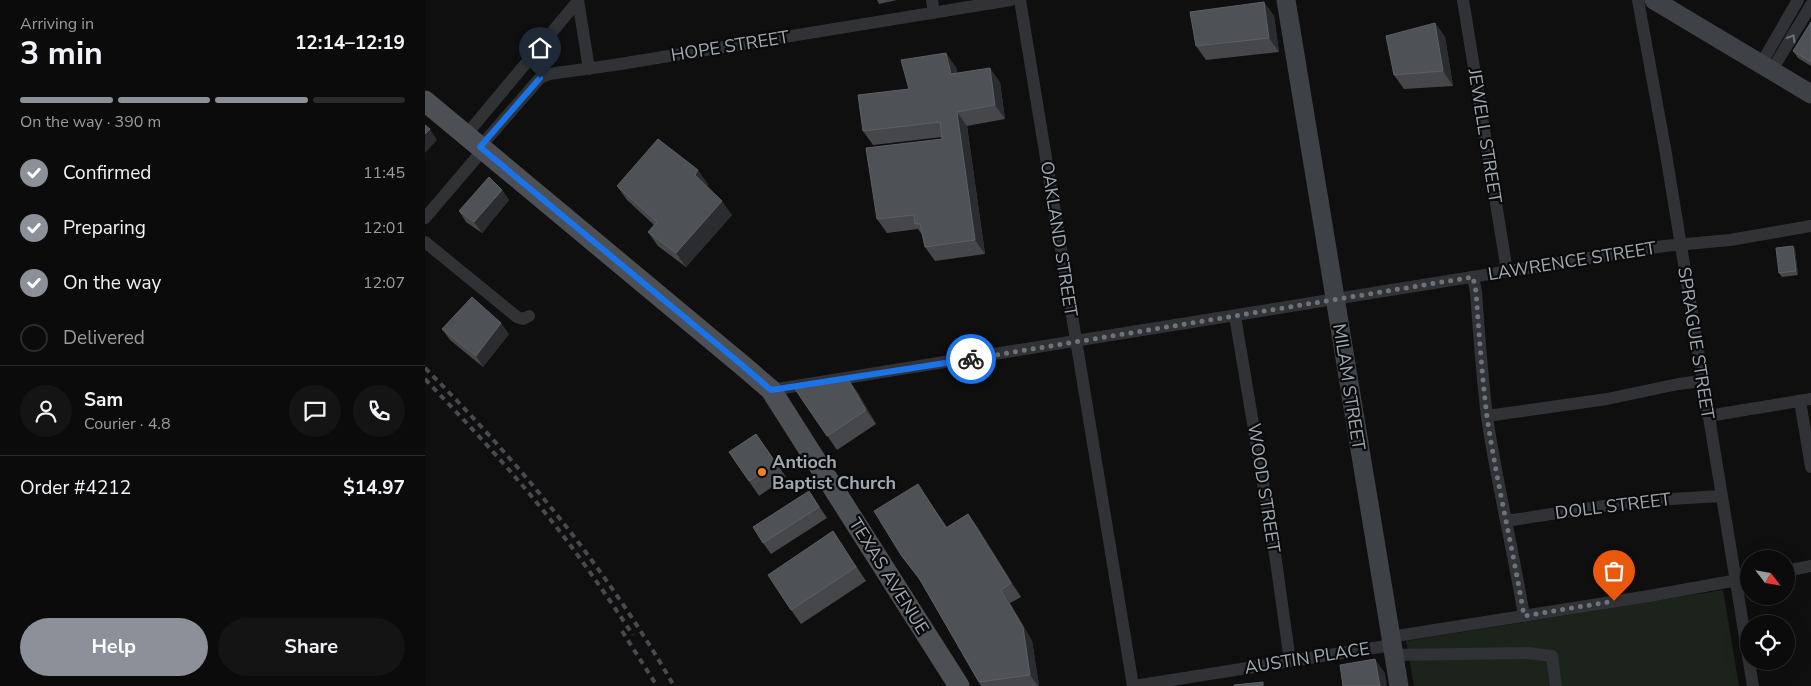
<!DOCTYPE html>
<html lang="en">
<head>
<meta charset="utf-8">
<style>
	:root { --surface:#0b0b0c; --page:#141415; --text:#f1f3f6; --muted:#9a9b9d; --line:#2b2b2d; --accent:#8c9099 }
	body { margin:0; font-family:"Nunito Sans",sans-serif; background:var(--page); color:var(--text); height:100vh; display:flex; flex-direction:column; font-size:19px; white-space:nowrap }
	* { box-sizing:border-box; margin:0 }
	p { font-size:16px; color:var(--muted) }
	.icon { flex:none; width:28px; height:28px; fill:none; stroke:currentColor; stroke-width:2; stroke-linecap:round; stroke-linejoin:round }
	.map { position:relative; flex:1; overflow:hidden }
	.details { display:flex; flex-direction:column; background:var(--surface); width:425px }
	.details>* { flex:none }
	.needle { width:32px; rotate:121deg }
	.fabs { position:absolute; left:1315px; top:550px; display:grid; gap:10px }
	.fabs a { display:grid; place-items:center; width:55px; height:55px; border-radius:50%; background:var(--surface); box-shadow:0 5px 20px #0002,0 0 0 1px var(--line); font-size:25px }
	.pin { position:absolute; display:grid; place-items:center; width:42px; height:42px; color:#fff; margin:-51px -21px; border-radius:50% 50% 50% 0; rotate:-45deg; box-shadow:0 0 5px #0007 }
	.pin .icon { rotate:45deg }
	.courier { position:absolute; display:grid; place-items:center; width:50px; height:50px; margin:-25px; border:4px solid #1a73e8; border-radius:50%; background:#fff; color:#222; box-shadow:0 1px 6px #0007 }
	.head em { font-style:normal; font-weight:700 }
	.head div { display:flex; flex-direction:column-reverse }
	.head { display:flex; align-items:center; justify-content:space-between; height:85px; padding:0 20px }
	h1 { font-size:32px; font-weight:700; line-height:38px }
	.bar { display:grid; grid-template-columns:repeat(4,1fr); gap:8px 5px; align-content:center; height:60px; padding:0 20px }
	.bar i { height:6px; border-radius:4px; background:var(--line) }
	.bar .on { background:var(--accent) }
	.bar p { grid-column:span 4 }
	.line { display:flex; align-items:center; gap:12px; padding:0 20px; border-top:1px solid var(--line) }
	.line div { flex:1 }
	.round { display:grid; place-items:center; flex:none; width:52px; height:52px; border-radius:26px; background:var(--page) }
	ol { padding:0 20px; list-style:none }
	li { display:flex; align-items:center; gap:15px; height:55px }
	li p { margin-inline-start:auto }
	li .icon { padding:5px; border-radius:50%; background:var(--accent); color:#fff; stroke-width:4 }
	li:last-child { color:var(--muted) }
	li i { width:28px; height:28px; border:2px solid var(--line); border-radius:50% }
	.action { display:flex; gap:10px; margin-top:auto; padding:10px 20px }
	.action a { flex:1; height:58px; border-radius:30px; background:var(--accent); color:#fff; font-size:20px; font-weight:700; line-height:58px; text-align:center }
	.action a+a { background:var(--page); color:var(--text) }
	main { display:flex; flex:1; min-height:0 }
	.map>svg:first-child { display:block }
</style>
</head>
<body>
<main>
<section class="details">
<div class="head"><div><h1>3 min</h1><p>Arriving in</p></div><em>12:14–12:19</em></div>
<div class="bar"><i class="on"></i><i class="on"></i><i class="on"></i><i></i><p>On the way · 390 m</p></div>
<ol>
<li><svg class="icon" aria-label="check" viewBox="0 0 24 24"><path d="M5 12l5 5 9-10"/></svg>Confirmed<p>11:45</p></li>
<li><svg class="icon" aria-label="check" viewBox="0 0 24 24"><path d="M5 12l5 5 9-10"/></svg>Preparing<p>12:01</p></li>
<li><svg class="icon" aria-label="check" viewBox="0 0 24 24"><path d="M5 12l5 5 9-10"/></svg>On the way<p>12:07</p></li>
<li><i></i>Delivered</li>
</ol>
<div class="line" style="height:90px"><a class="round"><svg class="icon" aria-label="person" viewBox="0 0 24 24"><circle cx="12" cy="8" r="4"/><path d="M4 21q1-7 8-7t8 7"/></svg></a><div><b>Sam</b><p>Courier · 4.8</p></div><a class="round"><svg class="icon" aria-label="chat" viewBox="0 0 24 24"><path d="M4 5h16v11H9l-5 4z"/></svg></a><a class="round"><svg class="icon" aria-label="phone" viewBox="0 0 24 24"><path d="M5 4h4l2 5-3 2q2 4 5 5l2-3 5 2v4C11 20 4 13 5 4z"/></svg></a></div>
<div class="line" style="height:65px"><div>Order #4212</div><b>$14.97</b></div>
<div class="action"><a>Help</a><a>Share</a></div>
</section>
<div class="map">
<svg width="1386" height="686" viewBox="0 0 1386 686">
	<rect width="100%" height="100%" fill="#0f0f10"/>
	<!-- green -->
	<path fill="#1c231b" d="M1298,590L1314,686H989L981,641Z"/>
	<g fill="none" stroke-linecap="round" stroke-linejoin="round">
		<!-- street -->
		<path stroke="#303235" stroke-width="12" d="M153,0L164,69
			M507,0L509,13
			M595,0L708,686
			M1038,0L1082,271
			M1213,0L1240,148L1328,686
			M1336,64L1373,0
			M1347,70L1386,5
			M41,135L153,1
			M55,147L115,78L124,74L189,65L586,0
			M0,218L58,150
			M0,242L92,317L98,319L104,316
			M1048,277L1051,292C1054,333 1057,376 1062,417C1072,484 1088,549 1099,616
			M810,316L851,561L865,661
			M346,390L1239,246L1305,240L1386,226
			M1375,401L1386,467
			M1062,416L1182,399L1253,384L1277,381
			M1283,416L1386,399
			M1081,521L1212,501L1296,496
			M1361,571L1386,566
			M965,637L1224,596L1324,578
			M968,655L1103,653L1127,656L1131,686
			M709,686L967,645"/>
		<!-- secondary -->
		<path stroke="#3e4145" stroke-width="19" d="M861,0L974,686
			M1229,0L1386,94"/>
		<!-- primary -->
		<path stroke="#4c4f54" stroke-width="21" d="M0,101L317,365L346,390L534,686"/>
		<!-- rail -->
		<path stroke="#474a4e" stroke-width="4" stroke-dasharray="6 5" stroke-linecap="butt" d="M0,368C95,463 182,569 249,686
			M0,379C39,420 77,460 112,503C147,545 178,590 208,635
			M197,631L232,686"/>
	</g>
	<!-- wall -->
	<path fill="#45474b" d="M452,0H472L454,4Z
		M839,2L849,16L854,52L781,60L771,46Z
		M1386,22V66L1373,58L1368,51Z
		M1010,23L1020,37L1028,86L979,89L969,75Z
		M531,67L532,73L575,82L580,119L542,126L560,254L510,261L500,247L498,236L493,229L462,233L452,219L517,139V137L448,145L438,131L484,89Z
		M283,184L282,186L307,215L261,267L233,246L223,232L229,225L202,200L192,186Z
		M77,190L84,200L57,233L41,222L34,211Z
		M1370,249L1373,275L1357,277L1354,273Z
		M17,329L84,334L58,367L25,340Z
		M423,379L433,393L451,424L412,450L370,389Z
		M331,434L361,477L334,496L304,452Z
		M384,491L402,518L346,554L338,543Z
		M502,498L522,527L543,514L553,528L596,597L585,603L607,641L614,686H556L496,582L476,555Z
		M408,531L441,581L376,624L366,610Z"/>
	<!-- shaded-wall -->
	<path fill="#2b2c2f" d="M839,2L849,16L854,52L844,38Z
		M1010,23L1020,37L1028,86L1018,71Z
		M521,53L531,67L535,88L526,74Z
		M565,68L575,82L580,119L570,105Z
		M532,112L542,126L560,254L550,240Z
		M5,129L12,140L0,153V134Z
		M273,170L283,184L279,189L270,175Z
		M77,190L84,200L57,233L49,222Z
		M297,201L307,215L261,267L251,253Z
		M1368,246L1370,249L1373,275L1371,271Z
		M76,323L84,334L58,367L51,356Z
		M423,379L433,393L451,424L441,410Z
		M543,514L553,528L596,597L586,583Z
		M576,590L585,603L607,641L614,686H613L605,675Z
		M950,659L960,673L962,686H955Z"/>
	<!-- building -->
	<path fill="#4e5256" stroke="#5b6064" d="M839,2L844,38L771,46L765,12Z
		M1386,22V62L1368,51Z
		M1010,23L1018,71L969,75L961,36Z
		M521,53L526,74L565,68L570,105L532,112L550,240L500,247L495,224H490L489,215L452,219L441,148L517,139L515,122L438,131L433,95L484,89L476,60Z
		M0,125L5,129L0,134Z
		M233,139L273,170L270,175L297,201L251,253L223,232L232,222L192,186Z
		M64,177L77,190L49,222L34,211Z
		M1368,246L1371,271L1354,273L1351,248Z
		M47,297L76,323L51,356L17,329Z
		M423,379L441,410L402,436L370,389Z
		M331,434L351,463L324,481L304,452Z
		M493,484L521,528L543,514L586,583L576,590L598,627L605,675L554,682L494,578L476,555L449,511Z
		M384,491L394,507L338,543L328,527Z
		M408,531L431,567L366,610L343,575Z
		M950,659L955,686H918L915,665Z
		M838,682V686H809V685Z"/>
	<!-- one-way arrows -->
	<defs><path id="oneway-chevron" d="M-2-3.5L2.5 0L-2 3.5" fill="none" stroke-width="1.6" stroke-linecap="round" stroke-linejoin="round" transform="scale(1.25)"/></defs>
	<use stroke="#6d737a" href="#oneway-chevron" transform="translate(1367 38) rotate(-59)"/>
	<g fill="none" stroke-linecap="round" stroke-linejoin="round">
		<!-- done -->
		<path stroke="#6d7379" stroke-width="5" stroke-dasharray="0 9" d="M546,359L1048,277L1051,292C1054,333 1057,376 1062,417C1072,484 1088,549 1099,616L1189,601"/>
		<!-- route -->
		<path stroke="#1a73e8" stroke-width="6" d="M115,78L55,147L317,365L346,390L546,359"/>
	</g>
	<!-- markers -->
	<circle fill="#f8801f" stroke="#0a0a0b" stroke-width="2" cx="337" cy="472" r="5"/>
	<g text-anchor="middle" stroke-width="4.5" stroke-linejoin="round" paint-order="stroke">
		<!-- street labels -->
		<g font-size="18" fill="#9fa9b2" stroke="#0a0a0b">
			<text transform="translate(305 46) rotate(-9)" y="6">HOPE STREET</text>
			<text transform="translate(1060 136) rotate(81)" y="6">JEWELL STREET</text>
			<text transform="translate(634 239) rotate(81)" y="6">OAKLAND STREET</text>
			<text transform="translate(1147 261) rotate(-9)" y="6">LAWRENCE STREET</text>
			<text transform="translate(1271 343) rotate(81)" y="6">SPRAGUE STREET</text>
			<text transform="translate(924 387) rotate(81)" y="6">MILAM STREET</text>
			<text transform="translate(839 488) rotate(81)" y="6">WOOD STREET</text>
			<text transform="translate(1188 506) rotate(-7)" y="6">DOLL STREET</text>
			<text transform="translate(464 576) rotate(58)" y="6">TEXAS AVENUE</text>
			<text transform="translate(882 658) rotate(-9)" y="6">AUSTIN PLACE</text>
		</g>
		<!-- poi labels -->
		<g font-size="18" font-weight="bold" fill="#9fa9b2" stroke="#0a0a0b" text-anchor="start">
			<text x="347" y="468">Antioch<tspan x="347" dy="21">Baptist Church</tspan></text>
		</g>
	</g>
</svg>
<div class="fabs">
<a><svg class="needle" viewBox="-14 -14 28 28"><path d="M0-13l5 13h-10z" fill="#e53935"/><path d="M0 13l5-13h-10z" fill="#9a9b9d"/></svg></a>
<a><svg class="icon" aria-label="locate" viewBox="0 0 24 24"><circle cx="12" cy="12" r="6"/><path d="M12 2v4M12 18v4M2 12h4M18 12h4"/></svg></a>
</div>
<div class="pin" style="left:1189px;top:601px;background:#ea580c"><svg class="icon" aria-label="bag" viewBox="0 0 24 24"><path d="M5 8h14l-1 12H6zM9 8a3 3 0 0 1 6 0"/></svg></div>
<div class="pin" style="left:115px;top:78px;background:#1f2937"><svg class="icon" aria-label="home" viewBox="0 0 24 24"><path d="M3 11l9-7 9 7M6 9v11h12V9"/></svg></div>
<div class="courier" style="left:546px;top:359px"><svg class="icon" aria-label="bike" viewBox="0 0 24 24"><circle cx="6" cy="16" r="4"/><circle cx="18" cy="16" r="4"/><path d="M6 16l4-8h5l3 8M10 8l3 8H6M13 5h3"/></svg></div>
</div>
</main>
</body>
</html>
